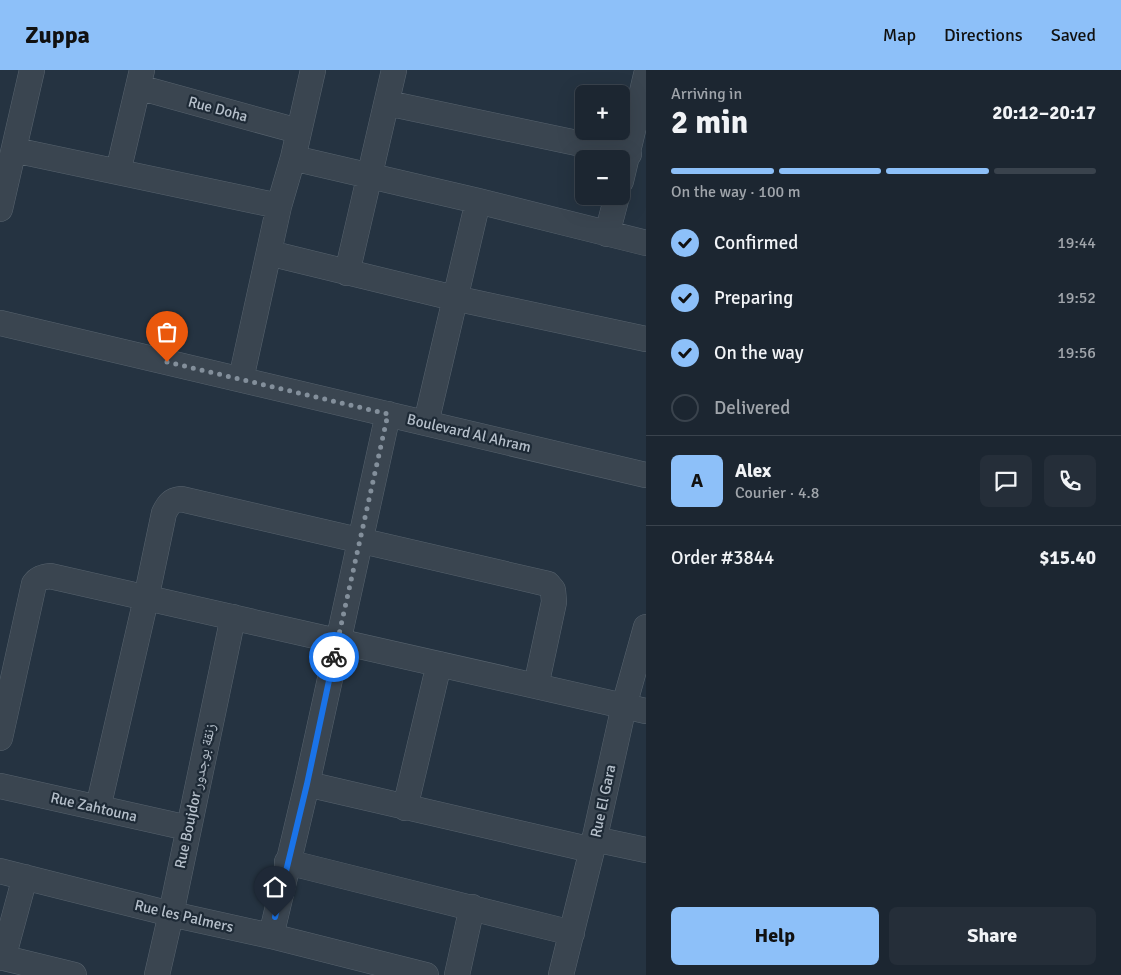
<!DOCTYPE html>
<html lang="en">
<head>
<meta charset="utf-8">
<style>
	:root { --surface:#1c2631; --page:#252e39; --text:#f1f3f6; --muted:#a0a5ab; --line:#3a434d; --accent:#8dc0f9 }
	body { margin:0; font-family:Signika,"Noto Naskh Arabic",sans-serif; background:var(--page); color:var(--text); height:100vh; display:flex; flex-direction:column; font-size:19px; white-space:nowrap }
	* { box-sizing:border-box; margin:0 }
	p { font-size:16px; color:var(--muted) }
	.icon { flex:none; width:28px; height:28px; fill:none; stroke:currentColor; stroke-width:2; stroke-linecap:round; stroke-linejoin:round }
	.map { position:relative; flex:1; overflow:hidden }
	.drawer { display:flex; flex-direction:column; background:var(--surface); width:475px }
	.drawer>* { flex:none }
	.buttons { position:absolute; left:575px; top:15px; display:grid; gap:10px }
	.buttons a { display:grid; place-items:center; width:55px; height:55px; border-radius:8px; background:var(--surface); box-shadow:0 5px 20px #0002,0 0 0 1px var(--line); font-size:25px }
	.pin { position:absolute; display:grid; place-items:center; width:42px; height:42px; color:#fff; margin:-51px -21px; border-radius:50% 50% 50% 0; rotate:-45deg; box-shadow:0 0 5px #0007 }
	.pin .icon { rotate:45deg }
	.courier { position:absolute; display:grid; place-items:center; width:50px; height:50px; margin:-25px; border:4px solid #1a73e8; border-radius:50%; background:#fff; color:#222; box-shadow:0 1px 6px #0007 }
	.summary em { font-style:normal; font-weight:700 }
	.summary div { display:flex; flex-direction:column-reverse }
	.summary { display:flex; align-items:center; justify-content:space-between; height:85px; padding:0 25px }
	h1 { font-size:32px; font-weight:700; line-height:38px }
	.bar { display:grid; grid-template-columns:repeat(4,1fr); gap:8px 5px; align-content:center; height:60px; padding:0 25px }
	.bar i { height:6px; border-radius:4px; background:var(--line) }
	.bar .selected { background:var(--accent) }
	.bar p { grid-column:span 4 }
	.line { display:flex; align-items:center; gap:12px; padding:0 25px; border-top:1px solid var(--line) }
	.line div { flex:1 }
	.round { display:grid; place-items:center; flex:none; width:52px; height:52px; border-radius:8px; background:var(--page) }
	ol { padding:0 25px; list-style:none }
	li { display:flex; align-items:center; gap:15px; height:55px }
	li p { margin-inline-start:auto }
	li .icon { padding:5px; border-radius:50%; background:var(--accent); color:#111; stroke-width:4 }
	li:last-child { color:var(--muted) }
	li i { width:28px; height:28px; border:2px solid var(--line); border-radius:50% }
	.cta { display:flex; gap:10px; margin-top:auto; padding:10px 25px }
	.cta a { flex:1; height:58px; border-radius:8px; background:var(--accent); color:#111; font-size:20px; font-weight:700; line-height:58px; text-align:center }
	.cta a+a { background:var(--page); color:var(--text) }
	header { display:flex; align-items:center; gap:30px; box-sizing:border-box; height:70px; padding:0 25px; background:var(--accent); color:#111 }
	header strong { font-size:24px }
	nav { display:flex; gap:28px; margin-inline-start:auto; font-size:18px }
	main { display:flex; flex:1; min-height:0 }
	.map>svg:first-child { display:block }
</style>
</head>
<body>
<header>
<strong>Zuppa</strong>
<nav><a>Map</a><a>Directions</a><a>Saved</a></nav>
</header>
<main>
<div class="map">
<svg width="646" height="905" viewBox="0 0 646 905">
	<rect width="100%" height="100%" fill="#253341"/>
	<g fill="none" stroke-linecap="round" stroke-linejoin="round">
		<!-- minor casing -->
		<g stroke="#57636e" stroke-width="26">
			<path id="minor" d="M138,17L298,61
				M387,33L629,84
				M14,80L279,136
				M293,88L478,131L646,173
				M118,102L142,0
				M621,111L646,5
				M0,139L32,0
				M607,164L617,126
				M269,183L454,228L646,269
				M347,203L394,0
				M0,253L646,405
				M241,309L279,136L293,88L313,0
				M426,353L478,131
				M0,668L34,514C38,508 43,507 50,506L646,641
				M307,714L592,780
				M0,716L188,758
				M98,738L146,529L164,443C168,435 171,430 181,429L548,514L553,520L554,532L536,616
				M405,738L439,594
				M594,769L646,780
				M287,792L572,863
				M0,801L171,844L271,866L426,905
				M271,866L307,714L388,344
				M0,887L74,905
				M3,888L25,807
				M157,905L171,844L233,547
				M457,905L472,837
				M561,905L592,780L624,636L646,557"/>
		</g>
		<!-- minor -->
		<use href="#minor" stroke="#3a4550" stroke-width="25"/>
	</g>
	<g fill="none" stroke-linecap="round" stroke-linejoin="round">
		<!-- done -->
		<path stroke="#838f9b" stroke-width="5" stroke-dasharray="0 9" d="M167,292L388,344L334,587"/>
		<!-- route -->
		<path stroke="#1a73e8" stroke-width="6" d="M275,847L307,714L334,587"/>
	</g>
	<g text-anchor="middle" stroke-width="4.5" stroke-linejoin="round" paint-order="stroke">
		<!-- street labels -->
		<g font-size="15" fill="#b6c0cb" stroke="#1e2a36">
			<text transform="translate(218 39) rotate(15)" y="5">Rue Doha</text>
			<text transform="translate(469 363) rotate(13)" y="5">Boulevard Al Ahram</text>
			<text transform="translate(195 726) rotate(-78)" y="5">Rue Boujdor زنقة بوجدور</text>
			<text transform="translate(603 731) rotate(-78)" y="5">Rue El Gara</text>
			<text transform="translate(94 737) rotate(13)" y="5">Rue Zahtouna</text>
			<text transform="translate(184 846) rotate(13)" y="5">Rue les Palmers</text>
		</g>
	</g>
</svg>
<div class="buttons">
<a>+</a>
<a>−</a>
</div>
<div class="pin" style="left:167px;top:292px;background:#ea580c"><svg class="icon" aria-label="bag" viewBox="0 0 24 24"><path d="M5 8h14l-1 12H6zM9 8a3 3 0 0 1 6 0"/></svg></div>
<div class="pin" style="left:275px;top:847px;background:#1f2937"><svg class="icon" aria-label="home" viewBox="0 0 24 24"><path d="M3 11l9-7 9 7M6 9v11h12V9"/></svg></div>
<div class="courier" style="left:334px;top:587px"><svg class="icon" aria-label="bike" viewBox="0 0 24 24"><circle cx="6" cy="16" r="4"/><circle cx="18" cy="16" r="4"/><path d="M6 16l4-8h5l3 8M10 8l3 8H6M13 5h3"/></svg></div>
</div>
<section class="drawer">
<div class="summary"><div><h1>2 min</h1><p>Arriving in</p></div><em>20:12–20:17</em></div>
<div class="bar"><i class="selected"></i><i class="selected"></i><i class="selected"></i><i></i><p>On the way · 100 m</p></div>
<ol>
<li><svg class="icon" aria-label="check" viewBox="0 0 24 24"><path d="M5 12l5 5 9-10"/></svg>Confirmed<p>19:44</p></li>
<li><svg class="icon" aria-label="check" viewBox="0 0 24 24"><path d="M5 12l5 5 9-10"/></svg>Preparing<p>19:52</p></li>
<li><svg class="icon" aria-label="check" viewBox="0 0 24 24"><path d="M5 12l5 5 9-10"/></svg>On the way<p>19:56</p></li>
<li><i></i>Delivered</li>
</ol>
<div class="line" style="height:90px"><b class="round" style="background:var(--accent);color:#111">A</b><div><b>Alex</b><p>Courier · 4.8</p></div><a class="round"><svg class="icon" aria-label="chat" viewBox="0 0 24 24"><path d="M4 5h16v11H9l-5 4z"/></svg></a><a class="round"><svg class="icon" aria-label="phone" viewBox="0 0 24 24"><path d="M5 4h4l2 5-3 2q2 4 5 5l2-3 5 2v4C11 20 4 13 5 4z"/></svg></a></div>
<div class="line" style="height:65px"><div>Order #3844</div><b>$15.40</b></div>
<div class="cta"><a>Help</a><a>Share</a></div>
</section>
</main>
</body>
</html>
